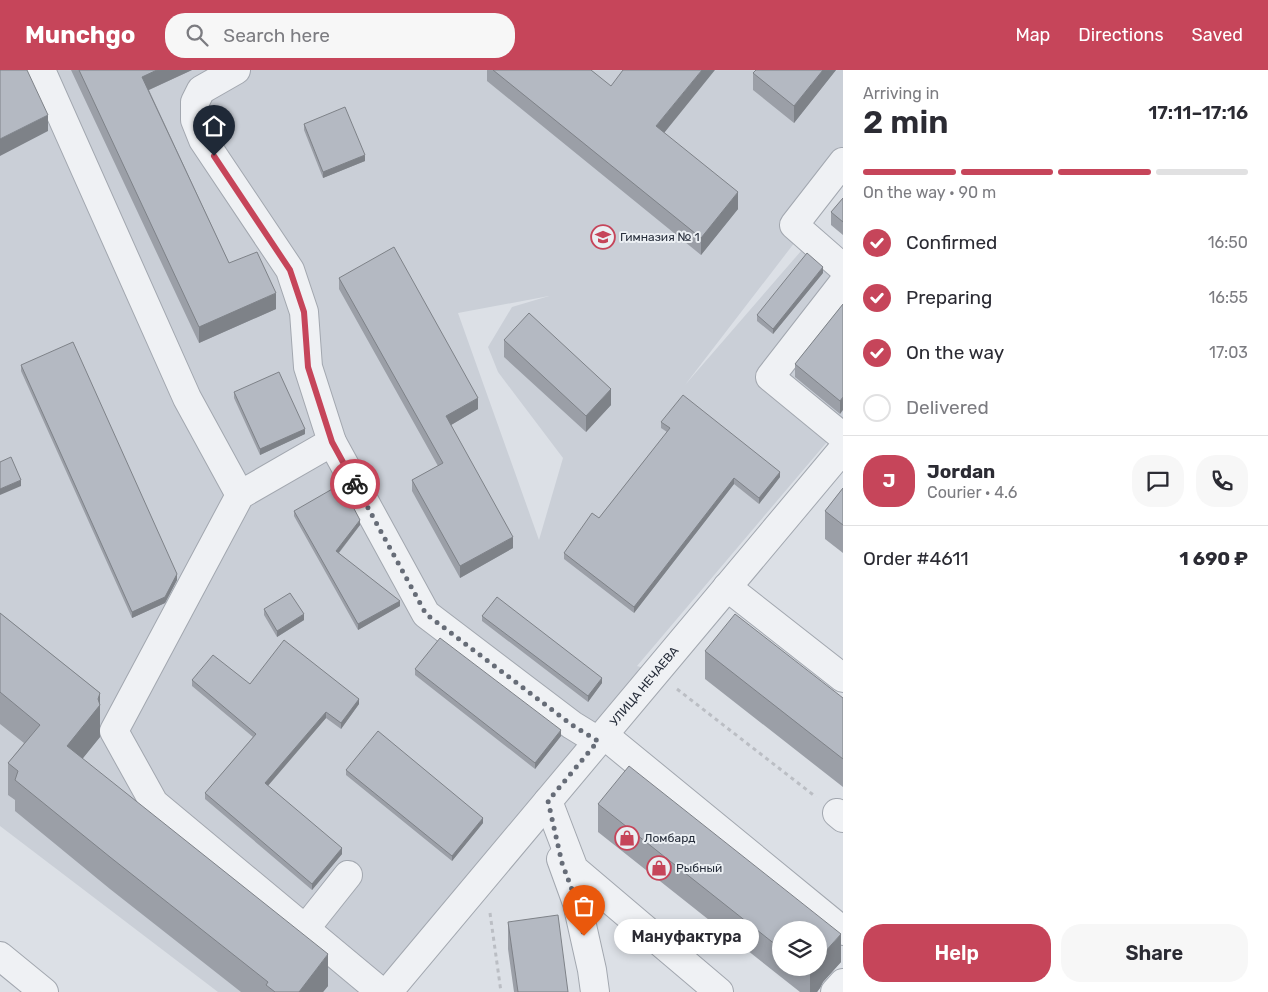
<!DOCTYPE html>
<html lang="en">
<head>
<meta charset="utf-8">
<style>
	:root { --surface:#fff; --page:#f7f7f7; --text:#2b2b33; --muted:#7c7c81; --line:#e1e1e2; --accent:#c6455a }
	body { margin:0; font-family:Rubik,sans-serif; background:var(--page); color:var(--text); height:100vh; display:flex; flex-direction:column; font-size:19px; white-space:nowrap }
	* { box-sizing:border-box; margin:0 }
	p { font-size:16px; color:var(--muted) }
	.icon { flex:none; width:28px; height:28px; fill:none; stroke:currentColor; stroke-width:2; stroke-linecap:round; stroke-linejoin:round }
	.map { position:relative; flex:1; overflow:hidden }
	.sheet { display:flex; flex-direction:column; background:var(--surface); width:425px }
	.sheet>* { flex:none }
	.fabs { position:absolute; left:772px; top:851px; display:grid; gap:10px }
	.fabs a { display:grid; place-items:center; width:55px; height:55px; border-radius:50%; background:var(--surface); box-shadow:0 2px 8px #0003; font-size:25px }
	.pin { position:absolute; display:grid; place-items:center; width:42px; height:42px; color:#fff; margin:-51px -21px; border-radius:50% 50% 50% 0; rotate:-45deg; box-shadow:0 0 5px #0007 }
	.pin .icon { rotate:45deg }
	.courier { position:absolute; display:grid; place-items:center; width:50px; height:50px; margin:-25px; border:4px solid #c6455a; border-radius:50%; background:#fff; color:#222; box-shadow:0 1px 6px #0007 }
	.bubble { position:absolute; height:35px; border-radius:18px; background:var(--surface); box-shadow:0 2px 8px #0003; font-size:16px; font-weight:600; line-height:35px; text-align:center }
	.overview em { font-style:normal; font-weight:600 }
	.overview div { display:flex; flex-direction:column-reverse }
	.overview { display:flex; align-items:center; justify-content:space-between; height:85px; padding:0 20px }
	h1 { font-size:32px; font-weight:600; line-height:38px }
	.bar { display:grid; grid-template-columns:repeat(4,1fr); gap:8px 5px; align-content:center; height:60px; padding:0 20px }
	.bar i { height:6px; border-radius:4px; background:var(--line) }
	.bar .on { background:var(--accent) }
	.bar p { grid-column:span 4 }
	.line { display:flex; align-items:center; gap:12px; padding:0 20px; border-top:1px solid var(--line) }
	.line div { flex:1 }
	.round { display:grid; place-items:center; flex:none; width:52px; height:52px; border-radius:20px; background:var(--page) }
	ol { padding:0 20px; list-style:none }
	li { display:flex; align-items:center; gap:15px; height:55px }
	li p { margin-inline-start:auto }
	li .icon { padding:5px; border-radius:50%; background:var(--accent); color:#fff; stroke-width:4 }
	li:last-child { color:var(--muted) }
	li i { width:28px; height:28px; border:2px solid var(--line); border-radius:50% }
	.action { display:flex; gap:10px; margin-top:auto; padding:10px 20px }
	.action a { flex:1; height:58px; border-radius:20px; background:var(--accent); color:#fff; font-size:20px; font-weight:600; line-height:58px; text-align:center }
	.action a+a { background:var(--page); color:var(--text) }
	header { display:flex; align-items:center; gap:30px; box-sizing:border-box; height:70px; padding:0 25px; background:var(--accent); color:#fff }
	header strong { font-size:24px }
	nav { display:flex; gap:28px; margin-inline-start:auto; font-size:18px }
	.search { width:350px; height:45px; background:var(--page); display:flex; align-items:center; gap:12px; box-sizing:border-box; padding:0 18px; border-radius:20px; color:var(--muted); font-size:19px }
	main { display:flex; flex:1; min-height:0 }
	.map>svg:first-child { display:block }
</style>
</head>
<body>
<header>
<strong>Munchgo</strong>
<div class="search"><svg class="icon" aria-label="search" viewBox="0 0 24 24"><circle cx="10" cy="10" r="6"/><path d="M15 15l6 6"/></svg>Search here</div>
<nav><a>Map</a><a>Directions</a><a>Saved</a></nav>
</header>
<main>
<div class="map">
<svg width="843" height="922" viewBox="0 0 843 922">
	<rect width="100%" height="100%" fill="#dce0e6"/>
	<!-- built -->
	<path fill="#cacfd7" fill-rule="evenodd" d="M0,0H843V84L782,161L795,172L685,315L814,166L843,190V353L637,596L657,602L388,922H218L0,756ZM549,226L512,237L488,277L498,302L563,388L539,470L458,243Z"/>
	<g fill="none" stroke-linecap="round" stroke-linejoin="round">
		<!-- minor casing -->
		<g stroke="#a2a7af" stroke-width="30">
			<g id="minor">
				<path d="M41,0L187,328L240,425"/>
				<path d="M236,0L201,20L195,32V50L203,70L290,200L304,242L308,297L332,372L240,425L114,661L154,733L381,922"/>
				<path d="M843,92L794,155L843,198"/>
				<path d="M843,213L770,307L843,367"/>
				<path d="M332,372L426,544L572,655L598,671"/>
				<path d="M727,517L843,608"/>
				<path d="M604,665L843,861"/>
				<path d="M548,731L574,799L719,922"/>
				<path d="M837,743L843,748"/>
				<path d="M561,789L577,833L592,900L595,922"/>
				<path d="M305,859L348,805"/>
				<path d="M0,886L44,922"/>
				<path id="s1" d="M388,922L843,379"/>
				<path d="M835,922L843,913"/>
			</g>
		</g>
		<!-- path -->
		<path stroke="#bbbec4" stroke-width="3" stroke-dasharray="4 4" stroke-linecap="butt" d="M677,619L816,727
			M490,843L501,922"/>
		<!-- minor -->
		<use href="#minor" stroke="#eff1f4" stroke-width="28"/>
	</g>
	<!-- wall -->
	<path fill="#9b9fa7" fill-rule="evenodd" d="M71,0H192L149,20L229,193L276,239L199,273Z
		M487,0H591L664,63L738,139L701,185L487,11Z
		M836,0L794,53L753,20V3Z
		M304,54L365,91L323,108L304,60Z
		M843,128V165L831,155V142Z
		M823,203L773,264L757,251V245Z
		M339,208L478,339L451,355L513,478L460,508L412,421V410L438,396L339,219Z
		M843,234L840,344L795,307V294Z
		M504,270L611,335L586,362L504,287Z
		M21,295L177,510L165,533L132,548L21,301Z
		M234,322L305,364L260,385L234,328Z
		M661,352L780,407L759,434L734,414L634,543L564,489V483L599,448L667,362L661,358Z
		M843,418V483L825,469V441Z
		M294,441L360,455L339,483L400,536L358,560L294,446Z
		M264,539L304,550L277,567L264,545Z
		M0,543L100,623V667L82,689L328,916L323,922H241L110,819L15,741V730L8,725V693L24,673L0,654Z
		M482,546L602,613L588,632L482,551Z
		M705,581L843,628V717L705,609Z
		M415,599L561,666L535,699L415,605Z
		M192,610L250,614L359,634L341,659L326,648L268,716L342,784L312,820L205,729V723L253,667L192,616Z
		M346,700L483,753L452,791L346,705Z
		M598,734L841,892L823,912L820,918L817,922H800L598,762ZM781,860L819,898H781Z
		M508,852L568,922H514L508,879Z"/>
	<!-- shaded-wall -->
	<path fill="#7e8288" d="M157,0H192L142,23V7Z
		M702,0H715L656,73V56Z
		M823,0H836L794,53V36Z
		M48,45V61L0,86V69Z
		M365,85V91L323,108V102Z
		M738,122V139L701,185V168Z
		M823,197V203L773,264V259Z
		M276,223V239L199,273V257Z
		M611,319V335L586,362V346Z
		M843,327V340L840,344V331Z
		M478,328V339L446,358V346Z
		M305,359V364L260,385V379Z
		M780,402V407L759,434V428Z
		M734,408V414L634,543V537Z
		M21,410V416L0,425V419Z
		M360,450V455L336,486V481Z
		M513,467V478L460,508V496Z
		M177,504V510L165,533L132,548V542Z
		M400,531V536L358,560V554Z
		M304,544V550L277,567V561Z
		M602,608V613L588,632V626Z
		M100,623V667L67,708V676L98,629Z
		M359,629V634L341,659V653Z
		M326,642V648L265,719V713Z
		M561,660V666L535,699V693Z
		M483,748V753L452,791V786Z
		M342,778V784L312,820V814Z
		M841,864V892L823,912L820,918L817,922H810V902L814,898H819V892L823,884Z
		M328,884V916L323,922H299Z"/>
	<!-- building -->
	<path fill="#b4b9c2" stroke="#7e8288" d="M0,0H27L48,45L0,69Z
		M79,0H157L142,7L229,193L257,182L276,223L199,257Z
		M493,0H591L611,16L623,0H702L656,56L738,122L701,168Z
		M756,0H823L794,36L753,3Z
		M345,37L365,85L323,102L304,54Z
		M843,128V152L831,142Z
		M394,177L478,328L446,346L513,467L460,496L412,410L443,393L339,208Z
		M807,183L823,197L773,259L757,245Z
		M843,234V327L840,331L795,294Z
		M529,243L611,319L586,346L504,270Z
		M73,272L177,504L165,527L132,542L21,295Z
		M279,302L305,359L260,379L234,322Z
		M683,325L780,402L759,428L734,408L634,537L564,483L592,443L599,448L670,358L661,352Z
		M11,387L21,410L0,419V392Z
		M341,414L360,450L336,481L400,531L358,554L294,441Z
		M843,418V455L825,441Z
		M290,523L304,544L277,561L264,539Z
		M497,527L602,608L588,626L482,546Z
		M0,543L100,623L98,629L100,635L67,676L328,884L299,922H275L266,915L268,912L110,787L15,710L18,701L8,693L40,655L0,622Z
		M735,544L843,628V689L705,581Z
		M440,568L561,660L535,693L415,599Z
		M284,570L359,629L341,653L326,642L265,713L342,778L312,814L205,723L256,664L192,610L213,585L250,614Z
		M378,661L483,748L452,786L346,700Z
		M629,696L841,864L823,884L819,892V860H781V879L598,734Z
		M558,845L568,922H518L508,852Z
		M804,898H814L810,902Z"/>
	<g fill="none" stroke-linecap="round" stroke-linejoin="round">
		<!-- done -->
		<path stroke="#666c77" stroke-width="5" stroke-dasharray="0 9" d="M355,414L426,544L572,655L598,671L548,731L562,793L577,833L584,866"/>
		<!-- route -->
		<path stroke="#c6455a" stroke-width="6" d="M214,86L290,200L304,242L308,297L332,372L355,414"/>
	</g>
	<!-- icons -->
	<defs>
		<g id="school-ring" transform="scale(1.25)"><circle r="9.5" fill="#ebeff3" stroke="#c6455a" stroke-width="1.5"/><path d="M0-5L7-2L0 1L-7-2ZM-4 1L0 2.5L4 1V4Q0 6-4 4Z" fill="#c6455a"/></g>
		<g id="shop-ring" transform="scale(1.25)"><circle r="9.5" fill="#ebeff3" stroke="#c6455a" stroke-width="1.5"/><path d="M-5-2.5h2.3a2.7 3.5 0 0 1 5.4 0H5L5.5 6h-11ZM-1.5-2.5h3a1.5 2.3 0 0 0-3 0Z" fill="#c6455a"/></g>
	</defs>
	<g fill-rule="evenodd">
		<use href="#school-ring" x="603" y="167"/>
		<use href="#shop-ring" x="627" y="768"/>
		<use href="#shop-ring" x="659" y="798"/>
	</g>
	<g text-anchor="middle" stroke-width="4" stroke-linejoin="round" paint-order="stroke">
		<!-- poi labels -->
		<g font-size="12" fill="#272e3b" stroke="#ebeff3" text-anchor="start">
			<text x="620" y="171">Гимназия № 1</text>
			<text x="644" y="772">Ломбард</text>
			<text x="676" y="802">Рыбный</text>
		</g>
		<!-- street labels -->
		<g font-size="12" fill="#272e3b" stroke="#ebeff3">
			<text dy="4" stroke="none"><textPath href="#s1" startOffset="399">УЛИЦА НЕЧАЕВА</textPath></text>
		</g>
	</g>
</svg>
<div class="fabs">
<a><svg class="icon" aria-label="layers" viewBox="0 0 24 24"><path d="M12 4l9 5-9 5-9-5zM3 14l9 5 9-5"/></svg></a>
</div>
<div class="pin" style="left:584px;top:866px;background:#ea580c"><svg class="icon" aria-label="bag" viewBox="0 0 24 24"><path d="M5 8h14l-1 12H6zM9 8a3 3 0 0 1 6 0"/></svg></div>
<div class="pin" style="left:214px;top:86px;background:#1f2937"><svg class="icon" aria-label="home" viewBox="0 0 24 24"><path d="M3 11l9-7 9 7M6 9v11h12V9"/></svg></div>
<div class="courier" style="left:355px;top:414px"><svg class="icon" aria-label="bike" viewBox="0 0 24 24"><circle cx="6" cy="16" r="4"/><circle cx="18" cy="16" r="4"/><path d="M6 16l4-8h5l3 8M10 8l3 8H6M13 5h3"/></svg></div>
<div class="bubble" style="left:614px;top:849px;width:145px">Мануфактура</div>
</div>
<section class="sheet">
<div class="overview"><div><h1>2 min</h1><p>Arriving in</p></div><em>17:11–17:16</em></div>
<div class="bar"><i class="on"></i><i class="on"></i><i class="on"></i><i></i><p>On the way · 90 m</p></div>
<ol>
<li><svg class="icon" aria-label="check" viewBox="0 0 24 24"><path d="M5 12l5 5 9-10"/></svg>Confirmed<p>16:50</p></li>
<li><svg class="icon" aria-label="check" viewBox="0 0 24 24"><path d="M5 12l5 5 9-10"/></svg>Preparing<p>16:55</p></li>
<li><svg class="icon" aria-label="check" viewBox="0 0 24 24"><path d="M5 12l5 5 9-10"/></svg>On the way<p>17:03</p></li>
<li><i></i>Delivered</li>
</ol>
<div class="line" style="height:90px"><b class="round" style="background:var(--accent);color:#fff">J</b><div><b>Jordan</b><p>Courier · 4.6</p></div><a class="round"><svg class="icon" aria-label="chat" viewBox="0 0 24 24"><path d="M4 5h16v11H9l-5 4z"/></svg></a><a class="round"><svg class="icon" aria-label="phone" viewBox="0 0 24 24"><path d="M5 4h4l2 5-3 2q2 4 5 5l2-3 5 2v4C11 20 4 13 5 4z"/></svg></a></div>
<div class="line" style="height:65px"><div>Order #4611</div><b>1 690 ₽</b></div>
<div class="action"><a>Help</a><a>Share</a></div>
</section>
</main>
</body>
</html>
